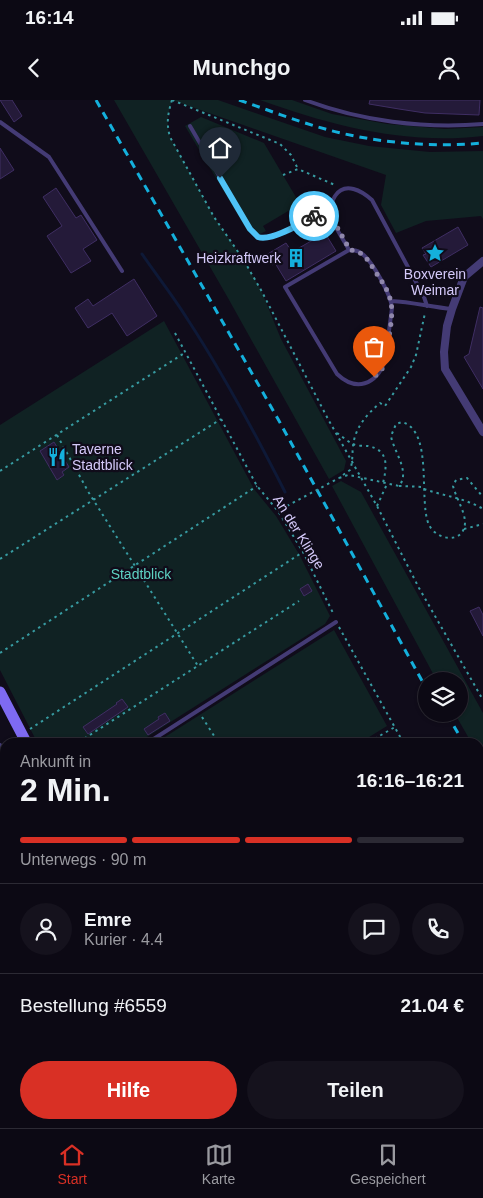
<!DOCTYPE html>
<html lang="de">
<head>
<meta charset="utf-8">
<style>
	:root { --surface:#0c0914; --page:#15121d; --text:#f1f3f6; --muted:#9a9aa0; --line:#2c2a34; --accent:#d93025 }
	body { margin:0; font-family:Helvetica,sans-serif; background:var(--page); color:var(--text); height:100vh; display:flex; flex-direction:column; font-size:19px; white-space:nowrap }
	* { box-sizing:border-box; margin:0 }
	p { font-size:16px; color:var(--muted) }
	.icon { flex:none; width:28px; height:28px; fill:none; stroke:currentColor; stroke-width:2; stroke-linecap:round; stroke-linejoin:round }
	.map { position:relative; flex:1; overflow:hidden }
	.sheet { position:absolute; left:0px; top:638px; width:484px; height:391px; display:flex; flex-direction:column; background:var(--surface); border-radius:15px 15px 0 0; box-shadow:0 1px 4px #0004,0 0 0 1px var(--line) }
	.sheet>* { flex:none }
	.tools { position:absolute; left:418px; top:572px; display:grid; gap:10px }
	.tools a { display:grid; place-items:center; width:50px; height:50px; border-radius:50%; background:var(--surface); box-shadow:0 1px 4px #0004,0 0 0 1px var(--line); font-size:25px }
	.pin { position:absolute; display:grid; place-items:center; width:42px; height:42px; color:#fff; margin:-51px -21px; border-radius:50% 50% 50% 0; rotate:-45deg; box-shadow:0 0 5px #0007 }
	.pin .icon { rotate:45deg }
	.courier { position:absolute; display:grid; place-items:center; width:50px; height:50px; margin:-25px; border:4px solid #4fc3f7; border-radius:50%; background:#fff; color:#222; box-shadow:0 1px 6px #0007 }
	.overview em { font-style:normal; font-weight:700 }
	.overview div { display:flex; flex-direction:column-reverse }
	.overview { display:flex; align-items:center; justify-content:space-between; height:85px; padding:0 20px }
	h1 { font-size:32px; font-weight:700; line-height:38px }
	.bar { display:grid; grid-template-columns:repeat(4,1fr); gap:8px 5px; align-content:center; height:60px; padding:0 20px }
	.bar i { height:6px; border-radius:4px; background:var(--line) }
	.bar .active { background:var(--accent) }
	.bar p { grid-column:span 4 }
	.line { display:flex; align-items:center; gap:12px; padding:0 20px; border-top:1px solid var(--line) }
	.line div { flex:1 }
	.round { display:grid; place-items:center; flex:none; width:52px; height:52px; border-radius:26px; background:var(--page) }
	.primary-button { display:flex; gap:10px; margin-top:auto; padding:10px 20px }
	.primary-button a { flex:1; height:58px; border-radius:30px; background:var(--accent); color:#fff; font-size:20px; font-weight:700; line-height:58px; text-align:center }
	.primary-button a+a { background:var(--page); color:var(--text) }
	.status { display:flex; justify-content:space-between; align-items:center; height:35px; padding:0 25px; background:var(--surface); direction:ltr }
	.status svg { height:14px; fill:currentColor }
	header { display:flex; justify-content:space-between; align-items:center; height:65px; padding:0 20px; background:var(--surface); font-size:22px; font-weight:700 }
	.menu { display:flex; justify-content:space-around; align-items:center; height:70px; border-top:1px solid var(--line); background:var(--surface); font-size:14px; color:var(--muted) }
	.menu a { display:grid; justify-items:center; gap:2px }
	.menu .active { color:var(--accent) }
	.map>svg:first-child { display:block }
</style>
</head>
<body>
<div class="status"><b>16:14</b><svg viewBox="0 0 49 12"><path d="M0 12V9h3v3zM5 12V6h3v6zM10 12V3h3v9zM15 12V0h3v12zM26 1h20v11H26zM47 4h2v5h-2z"/></svg></div>
<header><svg class="icon" aria-label="back" viewBox="0 0 24 24"><path d="M15 5l-7 7 7 7"/></svg>Munchgo<svg class="icon" aria-label="person" viewBox="0 0 24 24"><circle cx="12" cy="8" r="4"/><path d="M4 21q1-7 8-7t8 7"/></svg></header>
<div class="map">
<svg width="483" height="1028" viewBox="0 0 483 1028">
	<rect width="100%" height="100%" fill="#100c1a"/>
	<!-- green -->
	<path fill="#102223" d="M114,0H218L325,37L369,46L430,52L483,51V119L481,116L426,121L396,133L381,105L386,75L172,0C168,14 166,23 170,37L214,117L243,159L261,190L281,239L346,361L344,370L329,379L228,198Z
		M260,0H292L332,14L387,24L445,29L483,27V36C406,45 332,26 260,0Z
		M201,17L264,43L300,104L263,126L266,131L258,135L254,128L248,132L185,26Z
		M164,221L254,389L276,416L299,454L330,516L325,524L139,642H37L0,570V325Z
		M341,381L361,392L483,613V665L479,657V642H471L455,614H459V581H437L332,386Z
		M334,530L387,626L361,642H157Z
		M0,814L4,821H5V866L1,868Z
		M483,844V1028H236L234,1024H479V847Z
		M136,1024H207L209,1028H128Z"/>
	<g fill="none" stroke-linecap="round" stroke-linejoin="round">
		<!-- stream -->
		<path stroke="#0e1937" stroke-width="3" d="M142,154C157,176 174,197 188,220C224,275 255,333 285,392"/>
	</g>
	<!-- building -->
	<path fill="#241a39" stroke="#3f2e63" d="M0,0H12L22,16L14,22Z
		M370,0H480L479,15L425,13L399,9L369,4Z
		M0,48L14,70L0,79Z
		M56,88L76,118L81,115L97,140L83,149L91,161L71,173L47,136L62,126L43,97Z
		M458,127L468,145L431,167L423,155L426,154L422,148Z
		M325,133L336,151L286,181L275,163L272,165L266,155L286,143L292,152Z
		M134,179L157,216L127,236L112,213L88,228L75,208L88,199L93,206Z
		M480,207L483,208V289L464,257L469,254Z
		M54,342L69,367L62,372L64,375L57,380L40,351Z
		M308,484L312,491L304,496L300,489Z
		M479,507L483,515V536L470,511Z
		M122,599L128,607L88,634L83,627L117,604L116,603Z
		M165,613L170,621L148,635L144,629L159,619L158,617Z"/>
	<g fill="none" stroke-linecap="round" stroke-linejoin="round">
		<!-- path -->
		<path stroke="#379ba1" stroke-width="2" stroke-dasharray="2.5 4" stroke-linecap="butt" d="M172,0C168,13 166,23 170,37L214,117L243,159L261,190L328,319L377,406L419,488L483,600
			M172,0L280,44L291,55L298,69
			M283,75L298,69L335,85
			M175,233L257,386L278,411L303,452L334,515
			M337,333C342,336 348,342 353,344C357,346 364,346 368,346C389,350 387,366 383,383
			M57,335L89,393L198,566
			M0,371L186,252
			M343,375L350,370C353,362 352,354 353,346C355,328 366,315 380,303L385,306L411,267L416,255L425,213
			M339,378L348,375L354,376L399,386C411,372 393,350 391,336L396,324L402,322C434,331 418,401 429,425C437,441 464,444 465,423C465,411 456,398 453,386L456,380L467,378L483,397
			M399,386L424,387
			M424,389C444,396 465,398 483,409
			M377,406L387,384
			M278,411L287,406
			M464,429L483,424
			M0,459L221,319
			M339,527L403,642
			M0,553L257,386
			M202,617L218,642
			M30,629L303,452
			M79,642L299,501
			M369,642L395,627
			M479,777L483,784
			M0,832L5,842
			M0,962L5,972
			M35,1024L37,1028"/>
		<!-- lane -->
		<path stroke="#443b75" stroke-width="4" d="M305,0C360,21 424,29 483,24
			M0,22L49,57L122,171
			M190,26L250,129C254,133 257,138 263,138C278,139 317,114 331,105
			M349,150C354,150 357,150 361,153C372,160 391,195 392,208L385,261C376,285 356,292 337,274L285,187Z
			M349,150C343,138 332,125 331,111C330,106 332,101 335,96C345,81 362,91 372,100L424,197L427,206
			M391,201C412,202 431,207 452,209
			M149,642L336,522
			M0,645L5,654
			M0,775L5,771
			M479,833L483,831
			M0,873L5,870
			M0,956L5,954
			M118,1028L126,1024"/>
		<!-- street -->
		<path stroke="#443b75" stroke-width="8" d="M483,161L464,177L452,209L447,226L444,252L445,269L483,332
			M0,692L5,689
			M0,754L5,751
			M0,924L5,934
			M51,1024L53,1028"/>
		<!-- secondary -->
		<path stroke="#7e6af1" stroke-width="11" d="M0,592L26,642
			M218,1024L221,1028"/>
		<!-- rail -->
		<path stroke="#14b0dc" stroke-width="3" stroke-dasharray="8 6" stroke-linecap="butt" d="M96,0L278,319L426,588
			M239,0C274,12 309,26 345,34C391,44 437,47 483,43
			M447,614L463,642
			M479,671L483,678
			M479,684L483,692"/>
		<!-- path-bridge -->
		<path stroke="#379ba1" stroke-width="2" stroke-dasharray="2.5 4" stroke-linecap="butt" d="M287,406L339,378"/>
	</g>
	<g fill="none" stroke-linecap="round" stroke-linejoin="round">
		<!-- done -->
		<path stroke="#9088ac" stroke-width="5" stroke-dasharray="0 9" d="M314,116L331,105L332,118L350,150C362,151 367,158 373,168C380,179 389,190 391,203C394,217 387,246 385,261L382,269L374,277"/>
		<!-- route -->
		<path stroke="#4fc3f7" stroke-width="6" d="M220,78L250,129L258,137C271,142 302,123 314,116"/>
	</g>
	<!-- icons -->
	<defs>
		<g id="sight-bare" transform="scale(1.5)"><path d="M0-6L1.8-2.2L6-1.7L2.9 1.2L3.7 5.4L0 3.3L-3.7 5.4L-2.9 1.2L-6-1.7L-1.8-2.2Z" fill="#14b0dc" stroke="#100c1a" stroke-width="2.5" paint-order="stroke"/></g>
		<g id="building-bare" transform="scale(1.5)"><path d="M-4-6H4V6H1V3H-1V6H-4ZM-2.5-4.3h1.7v1.8h-1.7ZM.8-4.3h1.7v1.8H.8ZM-2.5-1h1.7V.8h-1.7ZM.8-1h1.7V.8H.8Z" fill="#14b0dc" stroke="#100c1a" stroke-width="2.5" paint-order="stroke"/></g>
		<g id="restaurant-bare" transform="scale(1.5)"><path d="M-5-6h1v4h1v-4h1v4h1v-4h1v5L-1.5 .5V6h-2V.5L-5-1ZM5-6V6H3V1.5H1.5Q1.5-4 5-6Z" fill="#14b0dc" stroke="#100c1a" stroke-width="2.5" paint-order="stroke"/></g>
	</defs>
	<g fill-rule="evenodd">
		<use href="#sight-bare" x="435" y="153"/>
		<use href="#building-bare" x="296" y="158"/>
		<use href="#restaurant-bare" x="57" y="357"/>
	</g>
	<g text-anchor="middle" stroke-width="4.5" stroke-linejoin="round" paint-order="stroke">
		<!-- poi labels -->
		<g font-size="14" fill="#d5cafa" stroke="#100c1a" text-anchor="end">
			<text x="281" y="163">Heizkraftwerk</text>
			<text x="435" y="179" text-anchor="middle">Boxverein<tspan x="435" dy="16">Weimar</tspan></text>
			<text x="72" y="354" text-anchor="start">Taverne<tspan x="72" dy="16">Stadtblick</tspan></text>
		</g>
		<!-- street labels -->
		<g font-size="14" fill="#d5cafa" stroke="#100c1a">
			<text transform="translate(299 432) rotate(58)" y="5">An der Klinge</text>
		</g>
		<!-- park labels -->
		<g font-size="14" fill="#5ed2c3" stroke="#100c1a">
			<text x="141" y="479">Stadtblick</text>
		</g>
	</g>
</svg>
<div class="tools">
<a><svg class="icon" aria-label="layers" viewBox="0 0 24 24"><path d="M12 4l9 5-9 5-9-5zM3 14l9 5 9-5"/></svg></a>
</div>
<div class="pin" style="left:374px;top:277px;background:#ea580c"><svg class="icon" aria-label="bag" viewBox="0 0 24 24"><path d="M5 8h14l-1 12H6zM9 8a3 3 0 0 1 6 0"/></svg></div>
<div class="pin" style="left:220px;top:78px;background:#1f2937"><svg class="icon" aria-label="home" viewBox="0 0 24 24"><path d="M3 11l9-7 9 7M6 9v11h12V9"/></svg></div>
<div class="courier" style="left:314px;top:116px"><svg class="icon" aria-label="bike" viewBox="0 0 24 24"><circle cx="6" cy="16" r="4"/><circle cx="18" cy="16" r="4"/><path d="M6 16l4-8h5l3 8M10 8l3 8H6M13 5h3"/></svg></div>
<section class="sheet">
<div class="overview"><div><h1>2 Min.</h1><p>Ankunft in</p></div><em>16:16–16:21</em></div>
<div class="bar"><i class="active"></i><i class="active"></i><i class="active"></i><i></i><p>Unterwegs · 90 m</p></div>
<div class="line" style="height:90px"><a class="round"><svg class="icon" aria-label="person" viewBox="0 0 24 24"><circle cx="12" cy="8" r="4"/><path d="M4 21q1-7 8-7t8 7"/></svg></a><div><b>Emre</b><p>Kurier · 4.4</p></div><a class="round"><svg class="icon" aria-label="chat" viewBox="0 0 24 24"><path d="M4 5h16v11H9l-5 4z"/></svg></a><a class="round"><svg class="icon" aria-label="phone" viewBox="0 0 24 24"><path d="M5 4h4l2 5-3 2q2 4 5 5l2-3 5 2v4C11 20 4 13 5 4z"/></svg></a></div>
<div class="line" style="height:65px"><div>Bestellung #6559</div><b>21.04 €</b></div>
<div class="primary-button"><a>Hilfe</a><a>Teilen</a></div>
</section>
</div>
<nav class="menu">
<a class="active"><svg class="icon" aria-label="home" viewBox="0 0 24 24"><path d="M3 11l9-7 9 7M6 9v11h12V9"/></svg>Start</a>
<a><svg class="icon" aria-label="map" viewBox="0 0 24 24"><path d="M3 6l6-2 6 2 6-2v14l-6 2-6-2-6 2zM9 4v14M15 6v14"/></svg>Karte</a>
<a><svg class="icon" aria-label="saved" viewBox="0 0 24 24"><path d="M7 4h10v16l-5-4-5 4z"/></svg>Gespeichert</a>
</nav>
</body>
</html>
